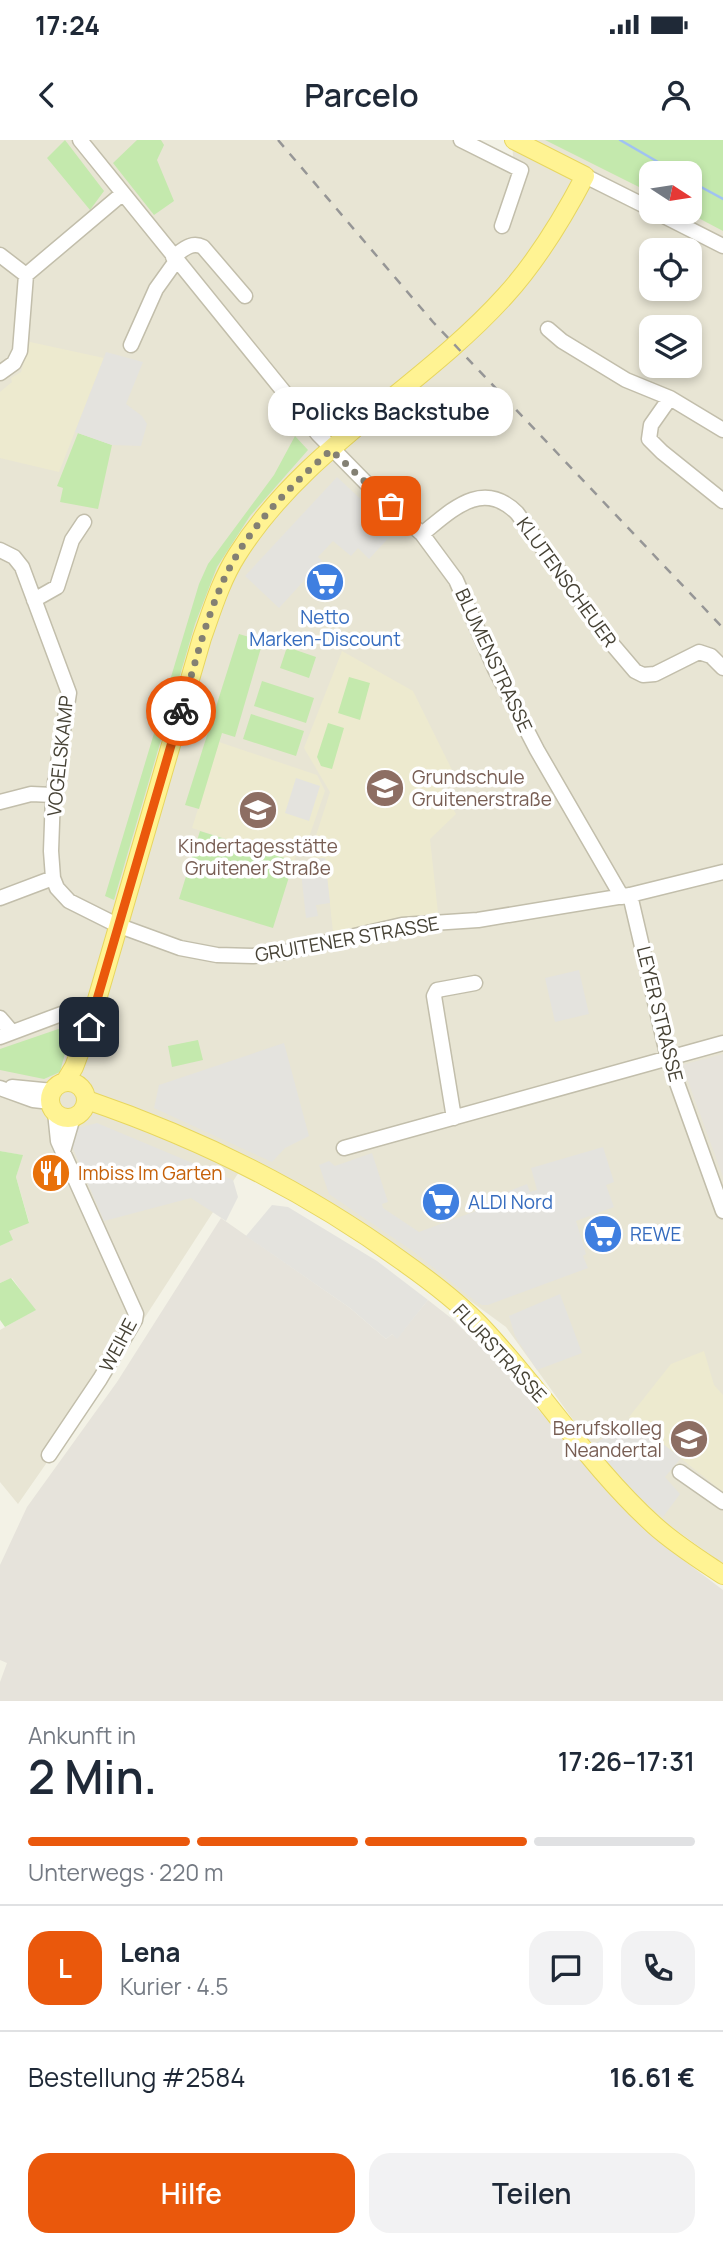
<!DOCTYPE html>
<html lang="de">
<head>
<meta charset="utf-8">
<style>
	:root { --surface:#fff; --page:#f2f2f3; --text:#1f2937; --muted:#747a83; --line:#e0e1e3; --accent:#ea580c }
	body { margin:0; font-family:Manrope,sans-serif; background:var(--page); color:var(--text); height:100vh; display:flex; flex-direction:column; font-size:26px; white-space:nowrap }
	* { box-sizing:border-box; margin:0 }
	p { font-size:23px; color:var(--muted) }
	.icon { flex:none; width:38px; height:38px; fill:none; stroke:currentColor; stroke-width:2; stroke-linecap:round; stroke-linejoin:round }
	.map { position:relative; height:1561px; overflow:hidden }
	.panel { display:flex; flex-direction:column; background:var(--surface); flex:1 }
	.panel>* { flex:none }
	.needle { width:46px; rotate:102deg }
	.tools { position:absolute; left:639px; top:21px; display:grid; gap:14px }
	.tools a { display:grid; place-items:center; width:63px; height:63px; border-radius:14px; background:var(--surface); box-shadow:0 4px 10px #0003; font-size:35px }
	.pin { position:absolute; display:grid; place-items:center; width:60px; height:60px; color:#fff; margin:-30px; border-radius:14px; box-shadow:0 4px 10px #0006 }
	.courier { position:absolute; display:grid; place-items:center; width:70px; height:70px; margin:-35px; border:5px solid #ea580c; border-radius:50%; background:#fff; color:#222; box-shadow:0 2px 9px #0007 }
	.bubble { position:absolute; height:49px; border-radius:21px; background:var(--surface); box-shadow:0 4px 10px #0003; font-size:23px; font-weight:600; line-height:49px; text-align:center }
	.headline em { font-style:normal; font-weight:600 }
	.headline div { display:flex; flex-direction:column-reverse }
	.headline { display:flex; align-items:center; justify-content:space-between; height:119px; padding:0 28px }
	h1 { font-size:46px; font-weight:600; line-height:52px }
	.bar { display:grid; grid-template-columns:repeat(4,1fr); gap:10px 7px; align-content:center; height:84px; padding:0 28px }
	.bar i { height:9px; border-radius:5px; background:var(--line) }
	.bar .current { background:var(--accent) }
	.bar p { grid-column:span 4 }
	.line { display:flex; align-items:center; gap:18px; padding:0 28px; border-top:2px solid var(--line) }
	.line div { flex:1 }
	.round { display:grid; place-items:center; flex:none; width:74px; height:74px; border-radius:21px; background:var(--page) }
	.action { display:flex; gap:14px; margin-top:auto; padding:14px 28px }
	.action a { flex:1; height:80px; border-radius:21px; background:var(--accent); color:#fff; font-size:28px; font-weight:600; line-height:80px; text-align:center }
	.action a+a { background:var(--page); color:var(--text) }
	.status { display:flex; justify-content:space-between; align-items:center; height:49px; padding:0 35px; background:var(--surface); direction:ltr }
	.status svg { height:19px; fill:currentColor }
	header { display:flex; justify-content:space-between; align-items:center; height:91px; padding:0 28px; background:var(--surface); font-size:32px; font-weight:600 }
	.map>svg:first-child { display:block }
</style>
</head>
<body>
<div class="status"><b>17:24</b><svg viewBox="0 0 49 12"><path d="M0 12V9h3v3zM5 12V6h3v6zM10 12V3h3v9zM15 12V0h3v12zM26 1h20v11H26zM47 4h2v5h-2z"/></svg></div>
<header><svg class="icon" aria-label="back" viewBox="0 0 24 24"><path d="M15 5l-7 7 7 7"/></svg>Parcelo<svg class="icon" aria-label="person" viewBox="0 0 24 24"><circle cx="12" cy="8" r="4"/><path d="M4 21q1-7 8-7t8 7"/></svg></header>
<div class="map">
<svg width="723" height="1561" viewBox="0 0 723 1561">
	<rect width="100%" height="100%" fill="#f3f2e6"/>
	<!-- residential -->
	<path fill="#e8e5d4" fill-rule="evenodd" d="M0,0H452L514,33L512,0H723V1424L666,1383L635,1356L592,1306L506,1187L355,1077L248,1018L105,1239L18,1364L0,1342V1190L35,1170L12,1138L0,1143V1106L12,1100L8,1091L29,1082L16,1037L22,1015L0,1011ZM651,33H690V72H651ZM651,110H690V149H651ZM651,187H690V226H651Z"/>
	<!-- industrial -->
	<path fill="#e6e3db" d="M723,914V1037L682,925Z
		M221,1078L350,1168L386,1199L392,1194L397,1198L428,1160L451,1178L502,1227L607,1350L654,1398L723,1450V1561H0V1542L7,1523L0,1520V1425L27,1367L117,1242Z"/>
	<!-- education -->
	<path fill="#edeacf" d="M30,202L104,218L59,332L0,318V252L12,242L11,238L21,232Z
		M342,511L413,551L454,634L439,644L456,674L430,699L438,773L333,792L325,718L311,719L313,705L330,652L304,608Z
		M219,602L317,635L325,651L308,700L302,698L294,721L192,688Z
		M704,1211L714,1245L723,1255V1352L629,1277L671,1224Z"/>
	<!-- green -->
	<path fill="#c4e9ad" d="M65,0L104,51L90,70L47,18Z
		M137,0H161L164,5L157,20L174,61L154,75L113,23Z
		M545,0H723V91L687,72H690V33H651V53Z
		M78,293L112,305L98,369L60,362L63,348L57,346Z
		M295,296L308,310L250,376L217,427L195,484L114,760L105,756L199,444L208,424L274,335Z
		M239,494L263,501L235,597L222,593L199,669L185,665Z
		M287,507L316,517L309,538L280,528Z
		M349,537L370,543L360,580L338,573Z
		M262,541L314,558L306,583L254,566Z
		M251,574L304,591L296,616L243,599Z
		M328,583L344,588L332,629L321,626L317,617Z
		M200,691L294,721L273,788L179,759Z
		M73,884L60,932L44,939L0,930V909Z
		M198,900L203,920L172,927L168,906Z
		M0,1011L23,1015L16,1037L29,1083L9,1091L13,1100L0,1106Z
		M11,1138L36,1170L5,1187L0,1180V1143Z"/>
	<!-- parking -->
	<path fill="#e4e3de" d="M106,212L143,222L126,264L142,276L147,284L141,306L112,305L75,292Z
		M337,337L395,391L369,419L358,408L351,416L333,401L318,417L322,421L279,468L245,436Z
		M296,638L320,646L309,681L285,673Z
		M325,718L330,763L316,765L318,776L306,778L300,723H311V719Z
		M579,830L589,874L555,882L545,838Z
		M284,903L309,996L285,1008L272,1022L154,968L159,945Z
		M97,983L233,1040L238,1057L226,1081L191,1058L104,1081L71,1004L78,988Z
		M603,1007L614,1042L606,1045L614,1067L576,1081L586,1114L583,1116L588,1128L488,1165H482L475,1161L414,1112L329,1054L319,1025L329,1021L335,1026L372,1013L388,1062L382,1064L383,1068L419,1092L484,1068L482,1062L527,1044L530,1052L537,1050L531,1028Z
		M272,1065L288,1067L377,1121L428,1160L397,1199L392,1194L386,1199L350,1168L246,1096Z
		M560,1154L582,1213L537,1230L515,1196L509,1176Z
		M631,1279L681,1318L665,1337L680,1354L663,1377L636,1354L593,1305Z"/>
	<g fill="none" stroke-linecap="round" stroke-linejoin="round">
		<!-- stream -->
		<path stroke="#a0c2f2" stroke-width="2.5" d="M620,0L677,33
			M690,41L723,59"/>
		<!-- minor casing -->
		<g stroke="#c2beab" stroke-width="17">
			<path id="minor" d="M80,0L318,294L372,349L422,394L456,440L495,529L537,610L622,757
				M461,0L521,30L502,86
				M585,36L651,69
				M656,72L723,106
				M0,115L26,135
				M173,117C183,110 191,101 203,107L245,156
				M26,135L122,54
				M548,189L562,201L626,240L670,258L723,290
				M131,205L156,149L176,121
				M0,233L14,223L20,211L26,135
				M670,258L651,285L649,299L662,312L723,361
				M422,394C451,371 482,338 517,373L612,504L635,531L643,535L655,534L699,512L711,516L723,528
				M0,410L14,417L22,427L69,553L53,655L51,711L53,738L57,748L69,761L117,785L180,808L217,815L253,816L285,812L402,785L478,780L630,755L723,732
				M34,460L57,447L72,400L84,382
				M0,662L31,654L53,655
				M630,755L668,918L723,1071
				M0,758L53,738
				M0,878L12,892
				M0,897L64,873
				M12,947L53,951
				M0,948L33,960L51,962
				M454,978L434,856L437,850L475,843
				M344,1008L723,903
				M63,1011L73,977
				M49,1315L100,1239L135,1180L136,1174L58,1001L55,972
				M680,1332L723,1362"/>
		</g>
		<!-- major casing -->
		<g stroke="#e7d660" stroke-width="20">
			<path id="major" d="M65,942L74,927L89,887L202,498C212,470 221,440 237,415C304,308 422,248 505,156C537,121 563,78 585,36L514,0
				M50 960a18 18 0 1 1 36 0a18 18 0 1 1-36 0Z
				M87,960C198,998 306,1051 402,1121C429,1140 457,1161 480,1185C541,1249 589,1326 654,1385C675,1404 699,1419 723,1435"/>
		</g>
		<!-- minor -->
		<use href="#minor" stroke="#fff" stroke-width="14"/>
		<!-- major -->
		<use href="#major" stroke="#fff393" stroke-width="18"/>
		<!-- rail -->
		<path stroke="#969696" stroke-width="2.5" stroke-dasharray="9 9" stroke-linecap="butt" d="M278,0L433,182L723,488"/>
	</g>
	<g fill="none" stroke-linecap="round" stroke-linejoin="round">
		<!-- done -->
		<path stroke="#838073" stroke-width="7" stroke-dasharray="0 12.6" d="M181,571C195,525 206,476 227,433C251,384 292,345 331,310L391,366"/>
		<!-- route -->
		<path stroke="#ea580c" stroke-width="9" d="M89,887L181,571"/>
	</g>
	<!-- icons -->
	<defs>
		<g id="supermarket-disc" transform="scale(2.0125)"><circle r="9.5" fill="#3f7fe0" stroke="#fff"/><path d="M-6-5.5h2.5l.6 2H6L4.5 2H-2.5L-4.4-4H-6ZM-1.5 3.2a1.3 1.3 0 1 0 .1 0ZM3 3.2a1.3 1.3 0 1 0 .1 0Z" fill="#fff"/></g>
		<g id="school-disc" transform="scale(2.0125)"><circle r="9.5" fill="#8d6e63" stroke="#fff"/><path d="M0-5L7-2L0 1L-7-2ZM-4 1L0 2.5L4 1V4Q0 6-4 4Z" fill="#fff"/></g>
		<g id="restaurant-disc" transform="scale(2.0125)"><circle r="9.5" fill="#e8710a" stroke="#fff"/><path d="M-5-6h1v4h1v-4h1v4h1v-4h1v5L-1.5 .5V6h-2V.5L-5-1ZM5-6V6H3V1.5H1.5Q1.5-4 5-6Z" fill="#fff"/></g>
	</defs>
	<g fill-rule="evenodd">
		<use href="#supermarket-disc" x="325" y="442"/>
		<use href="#school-disc" x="385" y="648"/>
		<use href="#school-disc" x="258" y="670"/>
		<use href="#restaurant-disc" x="51" y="1033"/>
		<use href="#supermarket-disc" x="441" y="1062"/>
		<use href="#supermarket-disc" x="603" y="1094"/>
		<use href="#school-disc" x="689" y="1299"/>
	</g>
	<g text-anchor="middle" stroke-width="7" stroke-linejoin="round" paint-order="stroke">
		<!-- street labels -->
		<g font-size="19" fill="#464235" stroke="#fff">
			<text transform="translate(567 442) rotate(54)" y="7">KLUTENSCHEUER</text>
			<text transform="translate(494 520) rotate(65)" y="7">BLUMENSTRASSE</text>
			<text transform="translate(60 616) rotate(-84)" y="7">VOGELSKAMP</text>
			<text transform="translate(347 799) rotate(-10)" y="7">GRUITENER STRASSE</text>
			<text transform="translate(660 874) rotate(76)" y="7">LEYER STRASSE</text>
			<text transform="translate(118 1205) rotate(-62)" y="7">WEIHE</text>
			<text transform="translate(500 1213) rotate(47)" y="7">FLURSTRASSE</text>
		</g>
		<!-- shop labels -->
		<g font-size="19" fill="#366cbe" stroke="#fff" text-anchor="start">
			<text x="325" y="484" text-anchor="middle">Netto<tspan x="325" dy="22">Marken-Discount</tspan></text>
			<text x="468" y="1069">ALDI Nord</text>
			<text x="630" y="1101">REWE</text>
		</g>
		<!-- education labels -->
		<g font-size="19" fill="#785e54" stroke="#fff" text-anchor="start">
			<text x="412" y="644">Grundschule<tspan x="412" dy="22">Gruitenerstraße</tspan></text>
			<text x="258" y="713" text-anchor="middle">Kindertagesstätte<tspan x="258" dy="22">Gruitener Straße</tspan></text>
			<text x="662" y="1295" text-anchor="end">Berufskolleg<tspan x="662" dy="22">Neandertal</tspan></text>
		</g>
		<!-- food labels -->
		<g font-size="19" fill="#c56008" stroke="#fff" text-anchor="start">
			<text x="78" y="1040">Imbiss Im Garten</text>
		</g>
	</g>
</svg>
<div class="tools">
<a><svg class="needle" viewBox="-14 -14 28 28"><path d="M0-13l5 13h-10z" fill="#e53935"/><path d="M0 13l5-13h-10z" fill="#747a83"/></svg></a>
<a><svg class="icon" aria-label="locate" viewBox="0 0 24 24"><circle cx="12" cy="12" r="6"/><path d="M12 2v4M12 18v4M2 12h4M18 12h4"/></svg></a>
<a><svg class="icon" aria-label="layers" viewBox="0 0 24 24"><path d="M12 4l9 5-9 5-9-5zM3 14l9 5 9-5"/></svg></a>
</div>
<div class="pin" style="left:391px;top:366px;background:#ea580c"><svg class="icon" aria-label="bag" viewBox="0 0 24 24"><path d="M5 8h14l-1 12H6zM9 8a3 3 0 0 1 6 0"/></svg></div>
<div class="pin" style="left:89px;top:887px;background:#1f2937"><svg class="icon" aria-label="home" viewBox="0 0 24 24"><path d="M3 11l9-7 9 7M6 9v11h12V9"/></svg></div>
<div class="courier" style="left:181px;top:571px"><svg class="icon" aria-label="bike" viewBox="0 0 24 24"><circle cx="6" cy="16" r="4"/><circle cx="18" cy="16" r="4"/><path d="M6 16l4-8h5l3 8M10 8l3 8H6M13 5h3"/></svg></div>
<div class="bubble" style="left:268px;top:247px;width:245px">Policks Backstube</div>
</div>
<section class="panel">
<div class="headline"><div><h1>2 Min.</h1><p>Ankunft in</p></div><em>17:26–17:31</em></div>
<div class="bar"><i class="current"></i><i class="current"></i><i class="current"></i><i></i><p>Unterwegs · 220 m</p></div>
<div class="line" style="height:126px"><b class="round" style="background:var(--accent);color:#fff">L</b><div><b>Lena</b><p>Kurier · 4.5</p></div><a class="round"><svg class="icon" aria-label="chat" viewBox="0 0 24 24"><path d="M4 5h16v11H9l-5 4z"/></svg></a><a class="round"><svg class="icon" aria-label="phone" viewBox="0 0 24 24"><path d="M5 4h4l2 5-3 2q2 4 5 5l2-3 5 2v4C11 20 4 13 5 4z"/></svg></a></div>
<div class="line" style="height:91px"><div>Bestellung #2584</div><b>16.61 €</b></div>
<div class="action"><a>Hilfe</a><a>Teilen</a></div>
</section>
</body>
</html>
